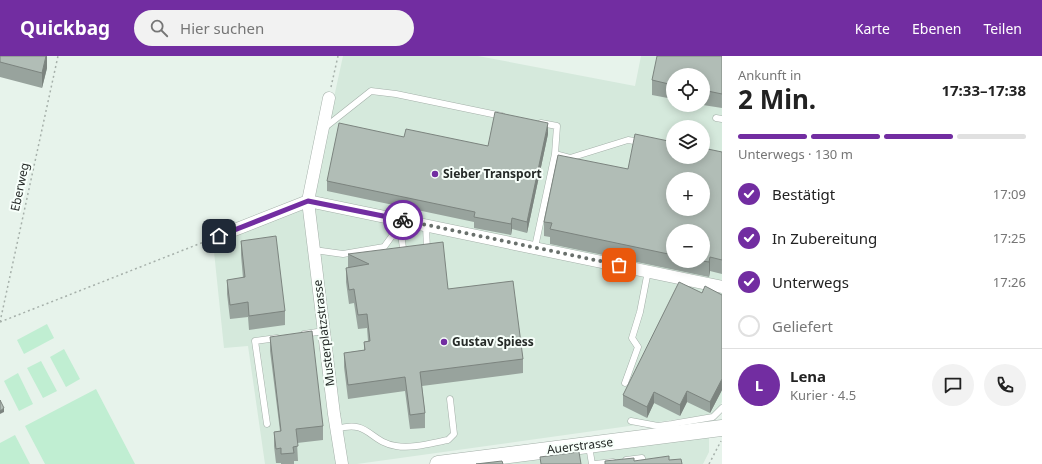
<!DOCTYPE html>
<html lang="de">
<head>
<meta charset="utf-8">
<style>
	:root { --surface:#fff; --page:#f2f2f2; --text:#222; --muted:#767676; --line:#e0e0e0; --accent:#722da1 }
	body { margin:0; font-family:"Noto Sans",sans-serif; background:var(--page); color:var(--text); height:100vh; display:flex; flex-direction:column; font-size:15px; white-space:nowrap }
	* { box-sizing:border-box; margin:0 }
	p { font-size:13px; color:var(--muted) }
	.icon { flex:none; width:22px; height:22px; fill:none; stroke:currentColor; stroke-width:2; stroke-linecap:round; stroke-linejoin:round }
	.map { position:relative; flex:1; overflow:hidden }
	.panel { display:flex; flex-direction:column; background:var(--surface); width:320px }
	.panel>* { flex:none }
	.controls { position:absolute; left:666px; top:12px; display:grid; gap:8px }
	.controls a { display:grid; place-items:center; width:44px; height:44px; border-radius:50%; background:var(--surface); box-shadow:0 2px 10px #0003; font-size:20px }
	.pin { position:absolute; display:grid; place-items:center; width:34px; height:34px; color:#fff; margin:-17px; border-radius:8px; box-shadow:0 2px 6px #0006 }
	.courier { position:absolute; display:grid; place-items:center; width:40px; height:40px; margin:-20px; border:3px solid #722da1; border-radius:50%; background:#fff; color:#222; box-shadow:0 1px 5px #0007 }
	.headline em { font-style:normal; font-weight:700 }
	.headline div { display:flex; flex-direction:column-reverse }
	.headline { display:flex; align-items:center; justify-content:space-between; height:68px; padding:0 16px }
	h1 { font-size:26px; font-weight:700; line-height:30px }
	.bar { display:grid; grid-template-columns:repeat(4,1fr); gap:6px 4px; align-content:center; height:48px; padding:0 16px }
	.bar i { height:5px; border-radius:3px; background:var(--line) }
	.bar .active { background:var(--accent) }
	.bar p { grid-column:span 4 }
	.line { display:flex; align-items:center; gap:10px; padding:0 16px; border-top:1px solid var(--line) }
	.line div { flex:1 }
	.round { display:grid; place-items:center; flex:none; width:42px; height:42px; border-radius:21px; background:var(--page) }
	ol { padding:0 16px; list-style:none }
	li { display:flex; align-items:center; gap:12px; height:44px }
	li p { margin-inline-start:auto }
	li .icon { padding:4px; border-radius:50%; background:var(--accent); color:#fff; stroke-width:4 }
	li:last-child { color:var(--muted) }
	li i { width:22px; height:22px; border:2px solid var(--line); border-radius:50% }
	header { display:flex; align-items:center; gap:24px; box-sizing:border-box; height:56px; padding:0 20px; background:var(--accent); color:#fff }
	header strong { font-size:19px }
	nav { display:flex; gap:22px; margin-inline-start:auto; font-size:14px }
	.search { width:280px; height:36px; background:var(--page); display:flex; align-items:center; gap:10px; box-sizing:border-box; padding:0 14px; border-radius:22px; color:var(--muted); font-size:15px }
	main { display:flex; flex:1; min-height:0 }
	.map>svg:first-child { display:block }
</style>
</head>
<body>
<header>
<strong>Quickbag</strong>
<div class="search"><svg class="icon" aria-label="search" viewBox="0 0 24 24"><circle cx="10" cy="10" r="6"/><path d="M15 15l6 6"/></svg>Hier suchen</div>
<nav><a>Karte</a><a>Ebenen</a><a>Teilen</a></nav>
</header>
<main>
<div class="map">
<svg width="722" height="408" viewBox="0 0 722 408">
	<rect width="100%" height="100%" fill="#e7f3eb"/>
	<!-- built -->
	<path fill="#d5e9dc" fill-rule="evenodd" d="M343,0H478L635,30L641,0H722V346L715,358L357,408H265L248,290L224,292L213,186L311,147ZM673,19H703V49H673ZM673,71H703V101H673ZM673,123H703V153H673ZM673,175H703V205H673Z
		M709,381V396L703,408H501Z"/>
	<!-- green -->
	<path fill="#c0eed2" d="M47,268L54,282L24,298L17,284Z
		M64,293L80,323L66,331L50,301Z
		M41,305L57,335L43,342L27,312Z
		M18,317L33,348L19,355L4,325Z
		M96,333L135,408H45L25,370Z
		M15,379L30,408H0V387Z"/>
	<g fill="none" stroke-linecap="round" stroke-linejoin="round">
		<!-- lane casing -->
		<g stroke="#a4b0a9" stroke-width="7">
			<path id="lane" d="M716,62L722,63
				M541,67L557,70L555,98
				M323,73L371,35L396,38L502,60
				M426,169L427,195
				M535,191L555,98L570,102L628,84L640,86
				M314,194L343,198L384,191L392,180L401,178L404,199
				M304,278L324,275
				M625,327L638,291L632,282L640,256L648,215
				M631,365L658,370L672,368L713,361L722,352
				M267,368L255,285L277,282
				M337,373C369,363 369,386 396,390C412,393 432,387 448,384L454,378L450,343
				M589,390L592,408
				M626,404L642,402L643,408
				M595,408L613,406"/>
		</g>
		<!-- street casing -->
		<g stroke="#a4b0a9" stroke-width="13">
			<path id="street" d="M219,180L308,145L329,42
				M342,408L334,358L308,145L722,231"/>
		</g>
		<!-- secondary casing -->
		<g stroke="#a4b0a9" stroke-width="17">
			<path id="secondary" d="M438,408L722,372"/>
		</g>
		<!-- path -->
		<path stroke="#a6b0aa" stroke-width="1.5" stroke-dasharray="2 3" stroke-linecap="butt" d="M331,31L338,0
			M0,266L58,0
			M0,266L209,184
			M709,408L721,385"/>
		<!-- lane -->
		<use href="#lane" stroke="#fff" stroke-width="6"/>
		<!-- street -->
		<use href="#street" stroke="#fff" stroke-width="12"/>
		<!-- secondary -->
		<use href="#secondary" stroke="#fff" stroke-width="16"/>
	</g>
	<!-- wall -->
	<path fill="#98a39d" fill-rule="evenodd" d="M0,0H47V12L42,32L0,21Z
		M722,0V52L703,49V19H673V43L652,39V24Z
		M548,78L527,177L512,173L511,179L474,172V166L327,135V125L404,81L488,90Z
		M722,96V218L710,215L709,221L550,188V181L544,180V166L628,113ZM673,175L703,205H673Z
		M241,185L285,255V269L249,274L248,261L230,263L227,238V224L243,222L241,199Z
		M348,198L448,233L523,303V317L422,330L425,357V372L410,373L405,335L348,343L344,311V297L364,294V286L368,285L367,272L358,273L354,247L349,248L346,226V212H348Z
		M702,237L722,239V334L710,357L687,346L680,360L654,347L647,362L623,350V339Z
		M270,281L323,370V384L297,387L298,405H294V408H281V407H276L274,390V376L280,375L270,295Z"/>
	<!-- shaded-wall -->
	<path fill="#7c847f" d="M46,0H47V12L42,32V17Z
		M548,67V78L527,177V166Z
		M512,162V173L511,179V168Z
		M710,201V215L709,221V206Z
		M722,323V334L710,357V346Z
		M687,335V346L680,360V349Z
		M654,336V347L647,362V351Z
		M4,352V356L0,358V355Z"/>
	<!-- building -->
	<path fill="#b1bdb6" stroke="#7c847f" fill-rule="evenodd" d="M0,0H46L42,17L0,6Z
		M657,0H722V38L703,34V19H673V29L652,24Z
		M495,56L548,67L527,166L512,162L511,168L474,161L475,156L327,125L339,67L404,81L406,73L488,90Z
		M635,78L673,86V101H703V92L722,96V204L710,201L709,206L702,205H703V175H673V199L550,173L552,167L544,166L558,99L628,113ZM673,123H703V153H673Z
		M276,180L285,255L249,260L248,246L230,249L227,224L245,221L241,185Z
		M443,186L448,233L513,225L523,303L420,316L425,357L410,359L405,321L348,329L344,297L365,294L364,286L370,285L367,258L358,259L354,233L349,234L346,212L369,208L348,198Z
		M679,226L702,237L705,230L722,239V323L710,346L687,335L680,349L654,336L647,351L623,339Z
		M312,275L323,370L296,373L298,390L293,391L294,397L281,398V392L276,393L274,376L281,375L270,281Z
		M0,344L4,352L0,355Z
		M579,396L581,408H541L540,401Z
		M669,400V404L681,403L682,408H605V405L634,402V405Z
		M502,405L503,408H476Z"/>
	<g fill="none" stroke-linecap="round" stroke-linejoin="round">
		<!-- done -->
		<path stroke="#69706c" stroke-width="4" stroke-dasharray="0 7.2" d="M403,164L619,209"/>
		<!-- route -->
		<path stroke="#722da1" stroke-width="5" d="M219,180L308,145L403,164"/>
	</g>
	<!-- markers -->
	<g fill="#722da1" stroke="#f7fffa" stroke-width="1.5">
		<circle cx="435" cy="118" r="4"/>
		<circle cx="444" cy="286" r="4"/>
	</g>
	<g text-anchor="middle" stroke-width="4" stroke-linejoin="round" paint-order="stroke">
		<!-- poi labels -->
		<g font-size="12" font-weight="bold" fill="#252a27" stroke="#f7fffa" text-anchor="start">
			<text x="443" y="122">Sieber Transport</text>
			<text x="452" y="290">Gustav Spiess</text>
		</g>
		<!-- street labels -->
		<g font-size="12" fill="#252a27" stroke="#f7fffa">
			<text transform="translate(20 131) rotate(-78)" y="4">Eberweg</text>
			<text transform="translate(324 277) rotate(-97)" y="4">Musterplatzstrasse</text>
			<text transform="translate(580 390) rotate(-7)" y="4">Auerstrasse</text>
		</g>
	</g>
</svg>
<div class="controls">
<a><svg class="icon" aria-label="locate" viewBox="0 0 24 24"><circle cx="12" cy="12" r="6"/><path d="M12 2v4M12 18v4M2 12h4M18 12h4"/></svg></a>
<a><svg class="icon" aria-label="layers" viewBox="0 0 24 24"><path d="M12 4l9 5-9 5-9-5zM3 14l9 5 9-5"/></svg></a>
<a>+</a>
<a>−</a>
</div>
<div class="pin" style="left:619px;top:209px;background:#ea580c"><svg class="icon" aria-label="bag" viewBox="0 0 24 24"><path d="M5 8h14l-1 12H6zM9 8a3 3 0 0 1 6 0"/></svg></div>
<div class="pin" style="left:219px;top:180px;background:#1f2937"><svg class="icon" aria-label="home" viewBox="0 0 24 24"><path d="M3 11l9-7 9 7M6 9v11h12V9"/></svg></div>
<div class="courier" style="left:403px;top:164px"><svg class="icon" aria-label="bike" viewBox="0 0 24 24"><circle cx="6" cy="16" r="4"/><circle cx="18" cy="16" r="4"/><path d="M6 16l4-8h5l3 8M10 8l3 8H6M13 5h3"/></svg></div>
</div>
<section class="panel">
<div class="headline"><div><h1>2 Min.</h1><p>Ankunft in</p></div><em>17:33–17:38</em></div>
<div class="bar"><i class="active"></i><i class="active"></i><i class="active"></i><i></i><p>Unterwegs · 130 m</p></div>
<ol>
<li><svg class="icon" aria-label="check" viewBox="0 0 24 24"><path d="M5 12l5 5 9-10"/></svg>Bestätigt<p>17:09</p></li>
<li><svg class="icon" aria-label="check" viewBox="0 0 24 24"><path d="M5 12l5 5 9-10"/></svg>In Zubereitung<p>17:25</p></li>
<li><svg class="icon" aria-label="check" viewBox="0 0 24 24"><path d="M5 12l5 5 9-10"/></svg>Unterwegs<p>17:26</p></li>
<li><i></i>Geliefert</li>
</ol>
<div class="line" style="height:72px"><b class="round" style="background:var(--accent);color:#fff">L</b><div><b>Lena</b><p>Kurier · 4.5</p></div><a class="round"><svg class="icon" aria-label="chat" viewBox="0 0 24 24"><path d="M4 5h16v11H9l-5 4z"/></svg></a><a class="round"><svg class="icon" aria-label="phone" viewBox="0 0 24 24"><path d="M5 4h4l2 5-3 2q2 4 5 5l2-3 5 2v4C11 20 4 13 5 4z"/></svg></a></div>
</section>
</main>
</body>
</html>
